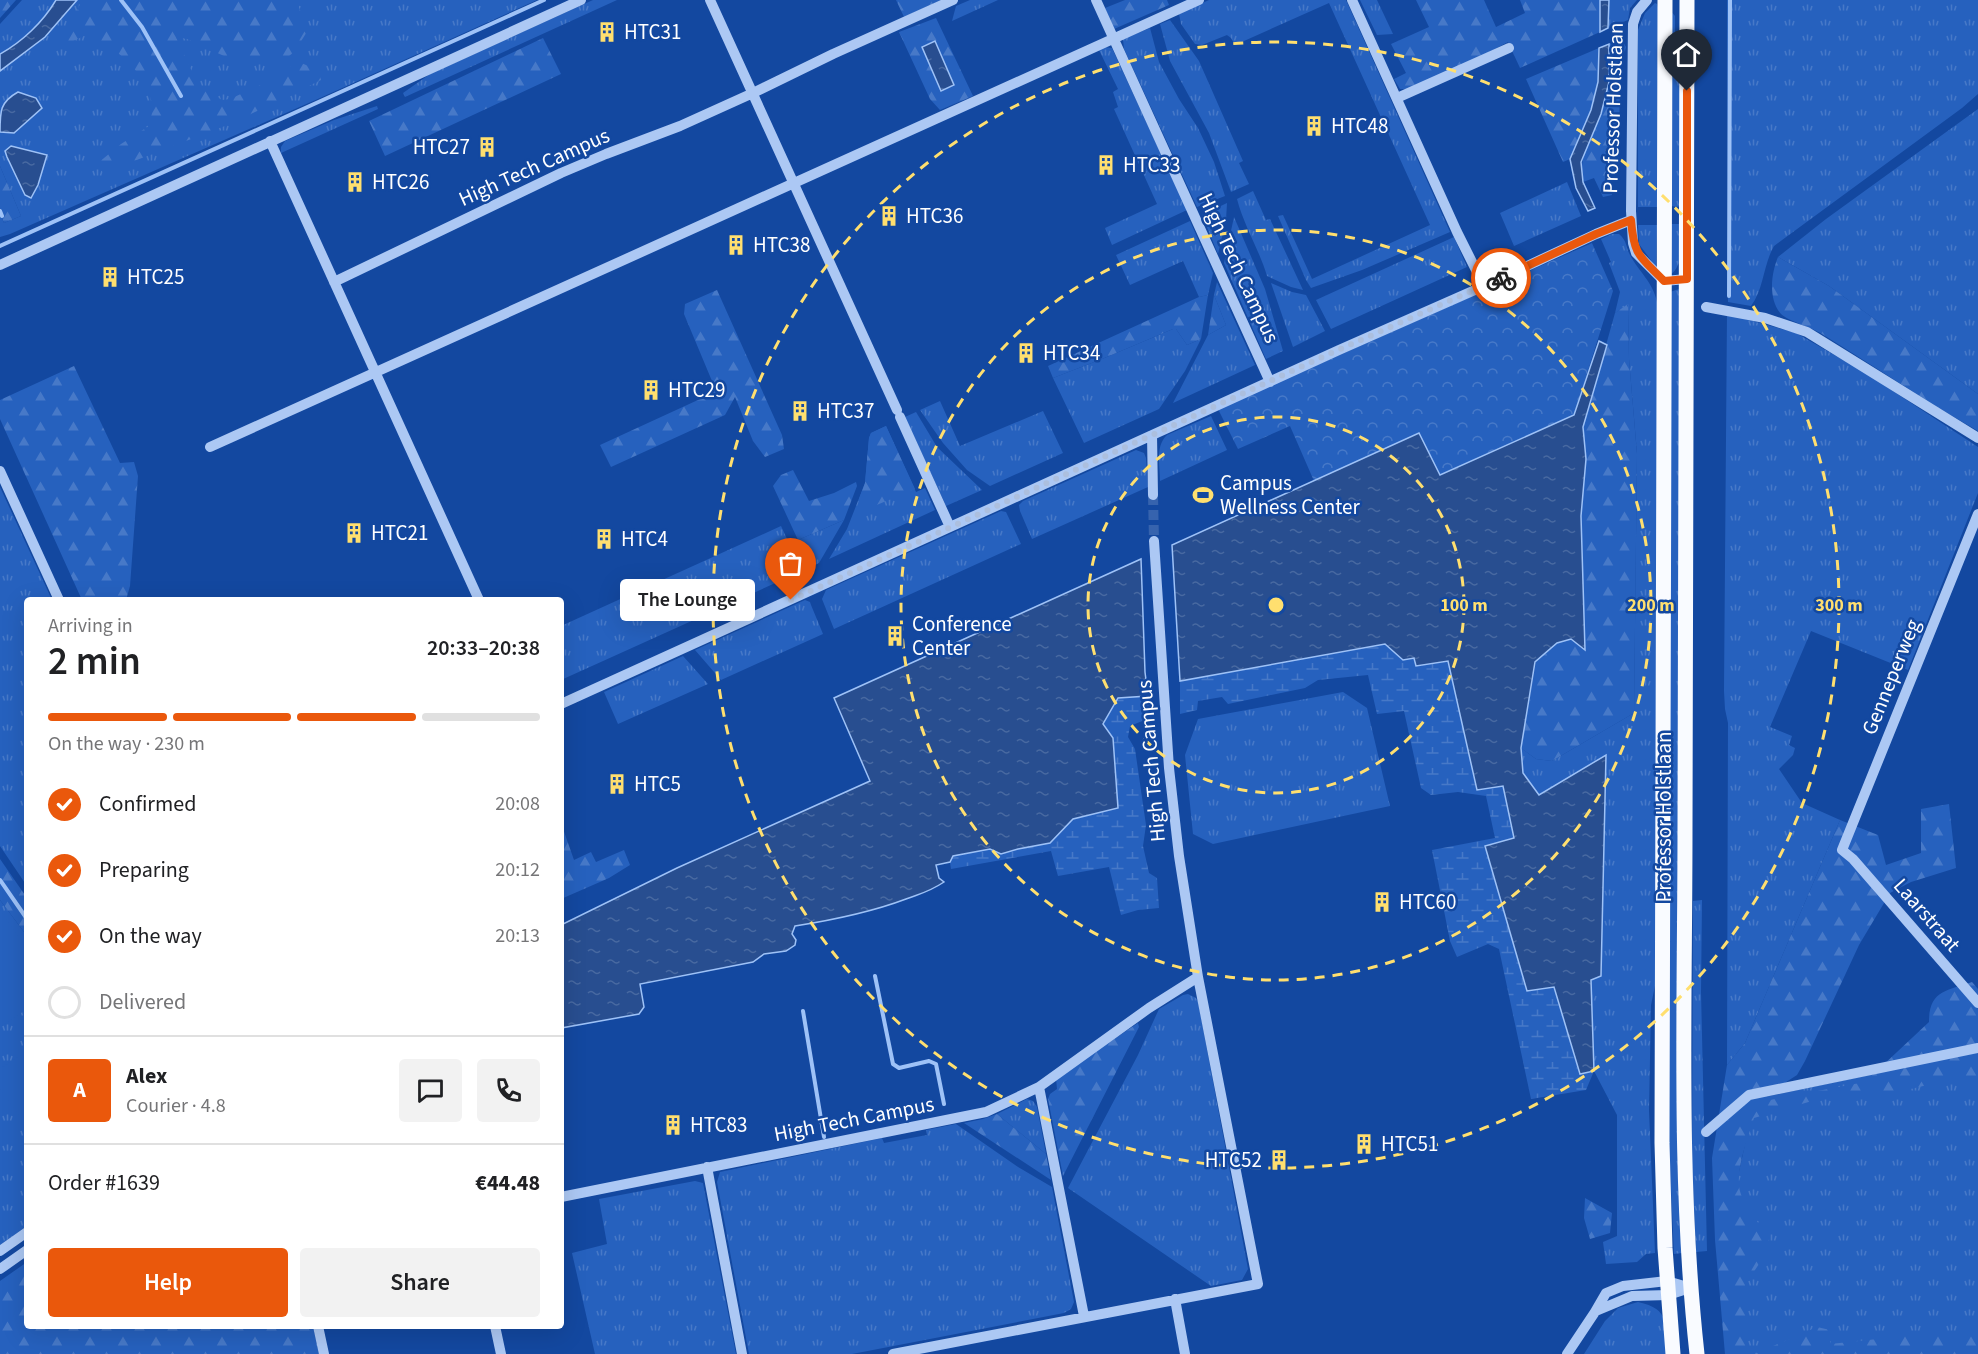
<!DOCTYPE html>
<html lang="en">
<head>
<meta charset="utf-8">
<style>
	:root { --surface:#fff; --page:#f2f2f2; --text:#202124; --muted:#757577; --line:#e0e0e0; --accent:#ea580c }
	body { margin:0; font-family:"Source Sans 3",sans-serif; background:var(--page); color:var(--text); height:100vh; display:flex; flex-direction:column; font-size:22px; white-space:nowrap }
	* { box-sizing:border-box; margin:0 }
	p { font-size:20px; color:var(--muted) }
	.icon { flex:none; width:33px; height:33px; fill:none; stroke:currentColor; stroke-width:2; stroke-linecap:round; stroke-linejoin:round }
	.map { position:relative; flex:1; overflow:hidden }
	.sheet { position:absolute; left:24px; top:597px; width:540px; height:732px; display:flex; flex-direction:column; background:var(--surface); border-radius:6px; box-shadow:0 6px 24px #0002 }
	.sheet>* { flex:none }
	.pin { position:absolute; display:grid; place-items:center; width:51px; height:51px; color:#fff; margin:-62px -26px; border-radius:50% 50% 50% 0; rotate:-45deg; box-shadow:0 0 6px #0007 }
	.pin .icon { rotate:45deg }
	.courier { position:absolute; display:grid; place-items:center; width:60px; height:60px; margin:-30px; border:4px solid #ea580c; border-radius:50%; background:#fff; color:#222; box-shadow:0 2px 8px #0007 }
	.bubble { position:absolute; height:42px; border-radius:6px; background:var(--surface); box-shadow:0 6px 24px #0002; font-size:20px; font-weight:600; line-height:42px; text-align:center }
	.headline em { font-style:normal; font-weight:600 }
	.headline div { display:flex; flex-direction:column-reverse }
	.headline { display:flex; align-items:center; justify-content:space-between; height:102px; padding:0 24px }
	h1 { font-size:39px; font-weight:600; line-height:45px }
	.bar { display:grid; grid-template-columns:repeat(4,1fr); gap:9px 6px; align-content:center; height:72px; padding:0 24px }
	.bar i { height:8px; border-radius:4px; background:var(--line) }
	.bar .selected { background:var(--accent) }
	.bar p { grid-column:span 4 }
	.line { display:flex; align-items:center; gap:15px; padding:0 24px; border-top:2px solid var(--line) }
	.line div { flex:1 }
	.round { display:grid; place-items:center; flex:none; width:63px; height:63px; border-radius:6px; background:var(--page) }
	ol { padding:0 24px; list-style:none }
	li { display:flex; align-items:center; gap:18px; height:66px }
	li p { margin-inline-start:auto }
	li .icon { padding:6px; border-radius:50%; background:var(--accent); color:#fff; stroke-width:4 }
	li:last-child { color:var(--muted) }
	li i { width:33px; height:33px; border:3px solid var(--line); border-radius:50% }
	.primary-button { display:flex; gap:12px; margin-top:auto; padding:12px 24px }
	.primary-button a { flex:1; height:69px; border-radius:6px; background:var(--accent); color:#fff; font-size:24px; font-weight:600; line-height:69px; text-align:center }
	.primary-button a+a { background:var(--page); color:var(--text) }
	.map>svg:first-child { display:block }
</style>
</head>
<body>
<div class="map">
<svg width="1978" height="1354" viewBox="0 0 1978 1354">
	<defs>
		<pattern id="grass-tufts" width="24" height="20" patternUnits="userSpaceOnUse" patternTransform="scale(1.5)"><rect width="24" height="20" fill="#2661be"/><path d="M3 7l-1-3M5 7V3M7 7l1-3M15 17l-1-3M17 17v-4M19 17l1-3" fill="none" stroke="#4779c8"/></pattern>
		<pattern id="forest-firs" width="22" height="20" patternUnits="userSpaceOnUse" patternTransform="scale(1.5)"><rect width="22" height="20" fill="#2661be"/><path d="M5 1l3.5 6h-7zM16 11l3.5 6h-7z" fill="#4779c8"/></pattern>
		<pattern id="wetland-marsh" width="20" height="14" patternUnits="userSpaceOnUse" patternTransform="scale(1.5)"><rect width="20" height="14" fill="#2661be"/><path d="M1 5h8M5 5V1M11 12h8M15 12V8" fill="none" stroke="#4779c8"/></pattern>
		<pattern id="park-crowns" width="20" height="18" patternUnits="userSpaceOnUse" patternTransform="scale(1.5)"><rect width="20" height="18" fill="#2661be"/><path d="M2 6a3 3 0 1 1 6 0M12 15a3 3 0 1 1 6 0" fill="none" stroke="#4779c8"/></pattern>
		<pattern id="water-ripples" width="26" height="14" patternUnits="userSpaceOnUse" patternTransform="scale(1.5)"><rect width="26" height="14" fill="#284e90"/><path d="M2 4q2-2 4 0t4 0M15 11q2-2 4 0t4 0" fill="none" stroke="#4869a1"/></pattern>
	</defs>
	<rect width="100%" height="100%" fill="#1348a0"/>
	<!-- grass -->
	<path fill="url(#grass-tufts)" fill-rule="evenodd" d="M22,0H56C43,22 22,42 0,54V24Z
		M77,0H537L320,98L10,234L0,237V214L4,223L21,216L0,166V71L45,37ZM11,146L47,156L38,185L31,197L7,157Z
		M593,0H617L405,97L403,93L430,74Z
		M970,0H998L952,21L956,6Z
		M1209,0H1346L1450,232L1362,270L1311,288L1306,280L1278,216L1283,215L1312,279L1430,225L1329,3L1235,45L1231,38L1227,35L1202,45L1195,44L1181,24L1179,14Z
		M1360,0H1377L1393,34L1377,35Z
		M1609,0H1637L1630,8L1628,20L1608,28Z
		M1727,0H1978V94L1962,108L1774,246C1763,265 1764,289 1751,306L1728,302Z
		M1655,3L1657,4L1658,8L1657,207H1638V30L1645,13Z
		M1670,10L1675,16V56L1680,76V207L1670,206Z
		M1170,20L1199,61L1243,161L1239,163L1249,184L1231,192L1209,133L1170,61L1160,24Z
		M1150,28L1159,62L1179,99L1198,128L1214,162L1225,196L1197,207L1124,49L1123,39Z
		M1104,47L1112,48L1187,210L1112,245L1105,228L1157,204L1114,109L1118,107L1113,92L1118,89L1099,50Z
		M377,106L378,109L281,153V147L285,141L334,120Z
		M1978,109V394L1829,286L1778,257L1826,219Z
		M1567,182L1581,216L1514,246L1500,213Z
		M1253,191L1266,220L1270,219L1303,290L1291,287L1267,276C1259,249 1244,226 1237,199Z
		M1227,203L1226,220L1218,254L1202,215Z
		M1234,217L1265,289L1283,351L1266,359L1224,263Z
		M1190,221L1213,273L1208,295L1199,297L1183,261L1130,285L1116,255Z
		M1670,224H1680C1680,241 1685,265 1670,275Z
		M1638,225H1657L1656,267L1639,244Z
		M1612,234H1619C1628,242 1625,246 1630,255C1639,272 1653,282 1657,302V976L1651,1005L1649,1111L1655,1253L1646,1254L1637,1262L1606,1264L1603,1242L1617,1236V1115L1594,1071L1591,980L1601,975L1606,756L1539,795L1522,773L1521,748L1536,759L1552,761L1634,713L1637,453L1629,359L1628,305L1615,313L1620,292L1609,263L1611,262L1601,239Z
		M1454,237L1467,267L1331,329L1316,300Z
		M1217,282L1255,365L1173,403L1208,335L1226,325L1214,295Z
		M1271,283L1292,292L1306,295L1325,331L1293,347Z
		M1679,289V1006L1682,1253L1674,1254L1669,1145L1670,292Z
		M1727,314L1796,333L1864,372L1978,447V493L1908,670L1811,631L1770,727L1792,736L1789,745L1795,748L1793,755L1779,769L1802,803L1840,820L1745,1043L1727,1065L1728,723L1725,709L1724,691Z
		M1173,329H1176L1187,345L1201,339L1185,371L1159,409L1084,443L1053,378L1102,359Z
		M940,401L960,446L1043,411L1063,453L990,486L967,470L943,443L920,410Z
		M916,412L937,447L982,490L946,506L905,417Z
		M1211,416L1227,450L1160,481C1160,465 1155,446 1167,435Z
		M886,426L916,492L925,488L935,510L829,559L847,529L865,483L869,438L871,433Z
		M1136,450L1144,453L1146,458L1148,487L1032,539L1020,511L1019,505L1023,501Z
		M0,487L52,600H27V886L0,846Z
		M1001,511L1006,512L1021,544L834,629L822,599L826,590Z
		M844,520L819,563L809,568L798,540Z
		M781,526L802,571L561,680V626Z
		M805,600L810,602L811,605L823,634L721,680L695,650Z
		M683,656L708,684L618,724L604,692Z
		M1343,692L1367,708L1390,806L1213,844L1193,834L1185,755L1198,719Z
		M0,900L27,936V1226L0,1245Z
		M1702,900L1701,992L1707,1251L1696,1252L1692,1165L1693,901Z
		M1188,994L1196,998L1198,1001L1248,1269L1242,1280L1211,1286L1068,1188L1138,1055L1159,1009L1183,995Z
		M1978,1052V1354H1735L1724,1240L1755,1099Z
		M1027,1099L1033,1101L1037,1107L1046,1154L997,1114Z
		M956,1124L1018,1167L1052,1187L1074,1302L1071,1309L1064,1313L852,1354H749L717,1182L720,1172L882,1138L884,1143L927,1135L926,1130Z
		M695,1181L703,1183L736,1354H595L572,1253L607,1244L599,1199Z
		M1638,1302C1671,1309 1665,1325 1668,1354H1584L1605,1321L1618,1308Z"/>
	<!-- forest -->
	<path fill="url(#forest-firs)" fill-rule="evenodd" d="M0,0H16L0,18Z
		M82,0H165L166,3L169,0H296L308,30L295,51L282,62L258,58L224,56L187,39L176,37L194,76L204,89L222,100L230,99L265,83L288,70L294,60L318,70L321,80L230,124L103,173L98,163L121,144L149,126C150,119 154,110 152,103C144,71 116,46 86,35L67,44L60,34L76,13Z
		M896,0H941L904,17Z
		M1125,0H1167L1169,5L1114,29L1105,8Z
		M1416,0H1484L1496,27L1525,13L1520,0H1600V32L1520,68L1508,42L1493,50L1409,89H1400L1394,79L1406,73L1391,44L1429,27Z
		M936,18L973,96L940,110L930,99L899,32ZM934,41L954,84L941,91L922,47Z
		M543,38L561,74L385,156L369,121Z
		M1617,39H1621L1626,47L1625,51L1620,54L1619,166L1611,170L1612,195L1603,197L1594,178L1583,182C1575,153 1605,114 1609,82C1610,70 1609,56 1609,44Z
		M1599,48L1598,82L1591,110L1570,159L1563,162L1526,79Z
		M0,166L21,216L4,223L0,214Z
		M1778,257L1829,286L1978,394V431C1925,401 1874,366 1822,334C1813,328 1788,321 1781,314C1768,299 1771,274 1778,257Z
		M717,290L782,435L784,449L765,457L753,441L735,397L725,415L611,467L600,445L711,394L712,381L684,314L685,304Z
		M1208,295L1201,339L1187,345L1176,329H1173L1102,359L1053,378L1048,366L1199,297Z
		M1214,295L1226,325L1208,335Z
		M1628,304L1629,359L1637,454L1634,713L1552,761L1536,759L1521,748L1536,662L1557,643L1571,639L1584,649L1581,516L1586,459L1583,427L1615,313Z
		M74,366L120,463L134,462L138,476L130,586L126,600H82L0,419V400Z
		M886,426L915,489L867,509L859,499L865,483L869,438L871,433Z
		M793,470L809,501L834,493L856,482L857,486L844,520L798,540L773,486L781,475Z
		M1949,804L1956,868L1911,882L1890,893L1859,945L1805,1061L1797,1075L1766,1095L1770,1100L1865,1082L1929,1022C1929,990 1947,991 1972,982L1978,989V1078L1952,1079L1886,1095L1839,1093L1754,1118C1748,1137 1737,1166 1739,1186C1741,1204 1759,1224 1770,1237L1759,1264L1745,1285L1748,1349L1757,1353L1817,1327L1830,1330V1344L1916,1335L1978,1336V1354H1725L1715,1240L1712,1158L1727,1065L1745,1043L1840,820L1878,835L1886,865L1921,853V809Z
		M561,823L574,860L591,852L596,862L624,850L630,865L609,878L561,899Z
		M0,859L27,898V936L0,900Z
		M1138,1023L1139,1027L1063,1176L1048,1099L1050,1094L1057,1089L1056,1078Z
		M997,1114L1046,1154L1051,1180L964,1123L983,1119Z
		M1585,1198L1612,1213L1610,1233L1590,1239L1584,1218Z
		M27,1262V1326H313L319,1354H0V1281Z"/>
	<!-- wetland -->
	<path fill="url(#wetland-marsh)" d="M1385,644L1403,660L1414,658L1416,666L1448,661L1477,790L1503,786L1515,838L1485,846L1527,991L1554,986L1579,1073L1594,1071L1586,1090L1531,1099L1499,949L1488,944L1457,957L1450,941L1432,850L1495,838L1486,796L1458,792L1431,795L1421,788L1404,711L1377,714L1368,675L1318,680L1305,688L1228,704L1222,697L1198,701L1197,710L1180,714V681Z
		M1148,696L1152,717L1130,726L1128,737L1135,749L1146,825L1143,846L1149,873L1157,878L1159,908L1138,910L1121,915L1109,867L1058,876L1051,851L951,869L950,862L953,856L990,849L1001,854L1017,849L1050,843L1073,819L1117,808L1103,725L1118,698Z"/>
	<!-- park -->
	<path fill="url(#park-crowns)" d="M1592,243L1613,291L1574,415L1440,475L1419,434L1314,481L1290,426L1238,449L1218,409Z"/>
	<!-- pitch -->
	<path fill="#2661be" d="M0,910L27,949V1009L0,1027Z
		M20,1055L27,1065V1126L0,1089V1069Z"/>
	<!-- water -->
	<path fill="url(#water-ripples)" stroke="#9ec2f7" stroke-width="1.5" d="M56,0H77L45,37L0,71V54C22,42 43,22 56,0Z
		M1600,0H1609L1608,28L1600,32Z
		M935,41L954,85L941,91L922,47Z
		M1609,44V82L1601,114L1581,162L1583,182L1595,208L1588,211L1576,188L1570,159L1591,110L1598,82L1599,48Z
		M18,92L36,98L42,108L14,133L0,132C0,111 0,102 18,92Z
		M11,146L47,155L38,185L31,198L25,195L7,157L5,151Z
		M1599,341L1607,345L1583,427L1586,459L1581,516L1585,650L1571,639L1557,643L1535,662L1521,748L1523,773L1539,795L1606,755L1601,976L1591,980L1594,1071L1580,1074L1554,987L1527,991L1485,846L1514,838L1503,786L1477,790L1448,661L1416,666L1414,658L1403,660L1385,644L1180,681L1172,545L1419,433L1440,475L1574,415Z
		M1141,559L1145,672L1148,696L1118,698L1103,724L1113,738L1118,808L1073,819L1050,843L1018,849L1001,854L990,849L953,856L950,862L936,865L939,878L944,882C929,892 922,893 906,899C869,913 833,920 795,926L792,934L796,940L795,945L786,951L764,954L753,962L640,984L644,1007L639,1014L561,1028V925L677,868L870,781L834,698Z"/>
	<g fill="none" stroke-linecap="round" stroke-linejoin="round">
		<!-- stream -->
		<path stroke="#9ec2f7" stroke-width="4" d="M121,0L142,27L181,96
			M0,211L2,216
			M0,246L544,0
			M1729,296L1730,0
			M0,880L27,919
			M875,976L893,1064L899,1068L929,1061L936,1064L944,1104
			M803,1011L824,1137"/>
		<!-- minor-tunnel -->
		<path stroke="#3663ae" stroke-width="10" stroke-dasharray="10 5" stroke-linecap="butt" d="M1153,495L1154,541"/>
		<!-- minor -->
		<path stroke="#acc8f4" stroke-width="10" d="M710,0L897,410
			M1096,0L1270,382
			M1352,0L1457,232L1484,286
			M1647,0L1637,12L1633,24L1631,211L1633,243L1636,253L1664,281L1687,279
			M1397,98L1509,48
			M270,141L479,600
			M0,265L581,0
			M334,282L561,173L606,154L680,126L753,93L833,54L953,0
			M1706,307L1765,318L1807,332L1978,438
			M900,417L950,527
			M1152,435L1153,495
			M210,447L1199,0
			M0,471L59,600
			M1978,514L1842,850L1853,859L1978,1003
			M561,704L1339,350L1484,286L1596,234L1631,220
			M1039,1087L1084,1316
			M1706,1132L1749,1095L1978,1048
			M707,1167L742,1354
			M561,1197L986,1112L1039,1087L1149,1008L1198,977
			M0,1251L27,1232
			M0,1269L27,1250
			M1175,1299L1185,1354
			M1596,1311L1632,1296L1668,1295L1690,1288
			M318,1326L324,1354
			M495,1326L501,1354
			M893,1354L1258,1284L1198,977L1179,856L1169,768L1154,541
			M1567,1354L1595,1312L1606,1293L1623,1286L1667,1281L1691,1288"/>
		<!-- major -->
		<path stroke="#f9fbff" stroke-width="15" d="M1665,0L1662,1143L1665,1248L1673,1354
			M1687,0C1688,277 1685,554 1685,830C1685,1005 1678,1181 1697,1354"/>
	</g>
	<g fill="none" stroke-linecap="round" stroke-linejoin="round">
		<!-- done -->
		<path stroke="#acbfde" stroke-width="6" stroke-dasharray="0 10.8" d="M791,600L1327,355L1501,278"/>
		<!-- route -->
		<path stroke="#ea580c" stroke-width="8" d="M1501,278L1596,234L1631,220C1634,257 1640,256 1664,281L1687,279V91"/>
	</g>
	<!-- distance rings -->
	<g fill="none" stroke="#ffdf6f" stroke-width="3" stroke-dasharray="10 8">
		<circle cx="1276" cy="605" r="188"/>
		<circle cx="1276" cy="605" r="375"/>
		<circle cx="1276" cy="605" r="563"/>
	</g>
	<!-- icons -->
	<defs>
		<g id="building-bare" transform="scale(1.62)"><path d="M-4-6H4V6H1V3H-1V6H-4ZM-2.5-4.3h1.7v1.8h-1.7ZM.8-4.3h1.7v1.8H.8ZM-2.5-1h1.7V.8h-1.7ZM.8-1h1.7V.8H.8Z" fill="#ffdf6f" stroke="#1348a0" stroke-width="2.5" paint-order="stroke"/></g>
		<g id="stadium-bare" transform="scale(1.62)"><path d="M0-5a6.5 5 0 1 0 0 10a6.5 5 0 1 0 0-10ZM-3.5-1.8h7v3.6h-7Z" fill="#ffdf6f" stroke="#1348a0" stroke-width="2.5" paint-order="stroke"/></g>
	</defs>
	<g fill-rule="evenodd">
		<use href="#building-bare" x="607" y="32"/>
		<use href="#building-bare" x="1314" y="126"/>
		<use href="#building-bare" x="487" y="147"/>
		<use href="#building-bare" x="1106" y="165"/>
		<use href="#building-bare" x="355" y="182"/>
		<use href="#building-bare" x="889" y="216"/>
		<use href="#building-bare" x="736" y="245"/>
		<use href="#building-bare" x="110" y="277"/>
		<use href="#building-bare" x="1026" y="353"/>
		<use href="#building-bare" x="651" y="390"/>
		<use href="#building-bare" x="800" y="411"/>
		<use href="#stadium-bare" x="1203" y="495"/>
		<use href="#building-bare" x="354" y="533"/>
		<use href="#building-bare" x="604" y="539"/>
		<use href="#building-bare" x="895" y="636"/>
		<use href="#building-bare" x="617" y="784"/>
		<use href="#building-bare" x="1382" y="902"/>
		<use href="#building-bare" x="673" y="1125"/>
		<use href="#building-bare" x="1364" y="1144"/>
		<use href="#building-bare" x="1279" y="1160"/>
	</g>
	<g text-anchor="middle" stroke-width="5" stroke-linejoin="round" paint-order="stroke">
		<!-- poi labels -->
		<g font-size="21" fill="#fff" stroke="#1348a0" text-anchor="start">
			<text x="624" y="39">HTC31</text>
			<text x="1331" y="133">HTC48</text>
			<text x="470" y="154" text-anchor="end">HTC27</text>
			<text x="1123" y="172">HTC33</text>
			<text x="372" y="189">HTC26</text>
			<text x="906" y="223">HTC36</text>
			<text x="753" y="252">HTC38</text>
			<text x="127" y="284">HTC25</text>
			<text x="1043" y="360">HTC34</text>
			<text x="668" y="397">HTC29</text>
			<text x="817" y="418">HTC37</text>
			<text x="1220" y="490">Campus<tspan x="1220" dy="24">Wellness Center</tspan></text>
			<text x="371" y="540">HTC21</text>
			<text x="621" y="546">HTC4</text>
			<text x="912" y="631">Conference<tspan x="912" dy="24">Center</tspan></text>
			<text x="634" y="791">HTC5</text>
			<text x="1399" y="909">HTC60</text>
			<text x="690" y="1132">HTC83</text>
			<text x="1381" y="1151">HTC51</text>
			<text x="1262" y="1167" text-anchor="end">HTC52</text>
		</g>
		<!-- street labels -->
		<g font-size="21" fill="#fff" stroke="#1348a0">
			<text transform="translate(1613 108) rotate(-88)" y="7">Professor Holstlaan</text>
			<text transform="translate(534 167) rotate(-24)" y="7">High Tech Campus</text>
			<text transform="translate(1239 268) rotate(65)" y="7">High Tech Campus</text>
			<text transform="translate(1891 677) rotate(-68)" y="7">Genneperweg</text>
			<text transform="translate(1151 761) rotate(-95)" y="7">High Tech Campus</text>
			<text transform="translate(1664 817) rotate(-90)" y="7">Professor Holstlaan</text>
			<text transform="translate(1927 915) rotate(49)" y="7">Laarstraat</text>
			<text transform="translate(854 1119) rotate(-11)" y="7">High Tech Campus</text>
		</g>
	</g>
	<circle cx="1276" cy="605" r="9" fill="#ffdf6f" stroke="#1348a0" stroke-width="3"/>
	<g font-size="18" text-anchor="middle" font-weight="bold" fill="#ffdf6f" stroke="#1348a0" stroke-width="5" stroke-linejoin="round" paint-order="stroke">
		<text x="1464" y="611">100 m</text>
		<text x="1651" y="611">200 m</text>
		<text x="1839" y="611">300 m</text>
	</g>
</svg>
<div class="pin" style="left:791px;top:600px;background:#ea580c"><svg class="icon" aria-label="bag" viewBox="0 0 24 24"><path d="M5 8h14l-1 12H6zM9 8a3 3 0 0 1 6 0"/></svg></div>
<div class="pin" style="left:1687px;top:91px;background:#1f2937"><svg class="icon" aria-label="home" viewBox="0 0 24 24"><path d="M3 11l9-7 9 7M6 9v11h12V9"/></svg></div>
<div class="courier" style="left:1501px;top:278px"><svg class="icon" aria-label="bike" viewBox="0 0 24 24"><circle cx="6" cy="16" r="4"/><circle cx="18" cy="16" r="4"/><path d="M6 16l4-8h5l3 8M10 8l3 8H6M13 5h3"/></svg></div>
<div class="bubble" style="left:620px;top:579px;width:135px">The Lounge</div>
<section class="sheet">
<div class="headline"><div><h1>2 min</h1><p>Arriving in</p></div><em>20:33–20:38</em></div>
<div class="bar"><i class="selected"></i><i class="selected"></i><i class="selected"></i><i></i><p>On the way · 230 m</p></div>
<ol>
<li><svg class="icon" aria-label="check" viewBox="0 0 24 24"><path d="M5 12l5 5 9-10"/></svg>Confirmed<p>20:08</p></li>
<li><svg class="icon" aria-label="check" viewBox="0 0 24 24"><path d="M5 12l5 5 9-10"/></svg>Preparing<p>20:12</p></li>
<li><svg class="icon" aria-label="check" viewBox="0 0 24 24"><path d="M5 12l5 5 9-10"/></svg>On the way<p>20:13</p></li>
<li><i></i>Delivered</li>
</ol>
<div class="line" style="height:108px"><b class="round" style="background:var(--accent);color:#fff">A</b><div><b>Alex</b><p>Courier · 4.8</p></div><a class="round"><svg class="icon" aria-label="chat" viewBox="0 0 24 24"><path d="M4 5h16v11H9l-5 4z"/></svg></a><a class="round"><svg class="icon" aria-label="phone" viewBox="0 0 24 24"><path d="M5 4h4l2 5-3 2q2 4 5 5l2-3 5 2v4C11 20 4 13 5 4z"/></svg></a></div>
<div class="line" style="height:78px"><div>Order #1639</div><b>€44.48</b></div>
<div class="primary-button"><a>Help</a><a>Share</a></div>
</section>
</div>
</body>
</html>
